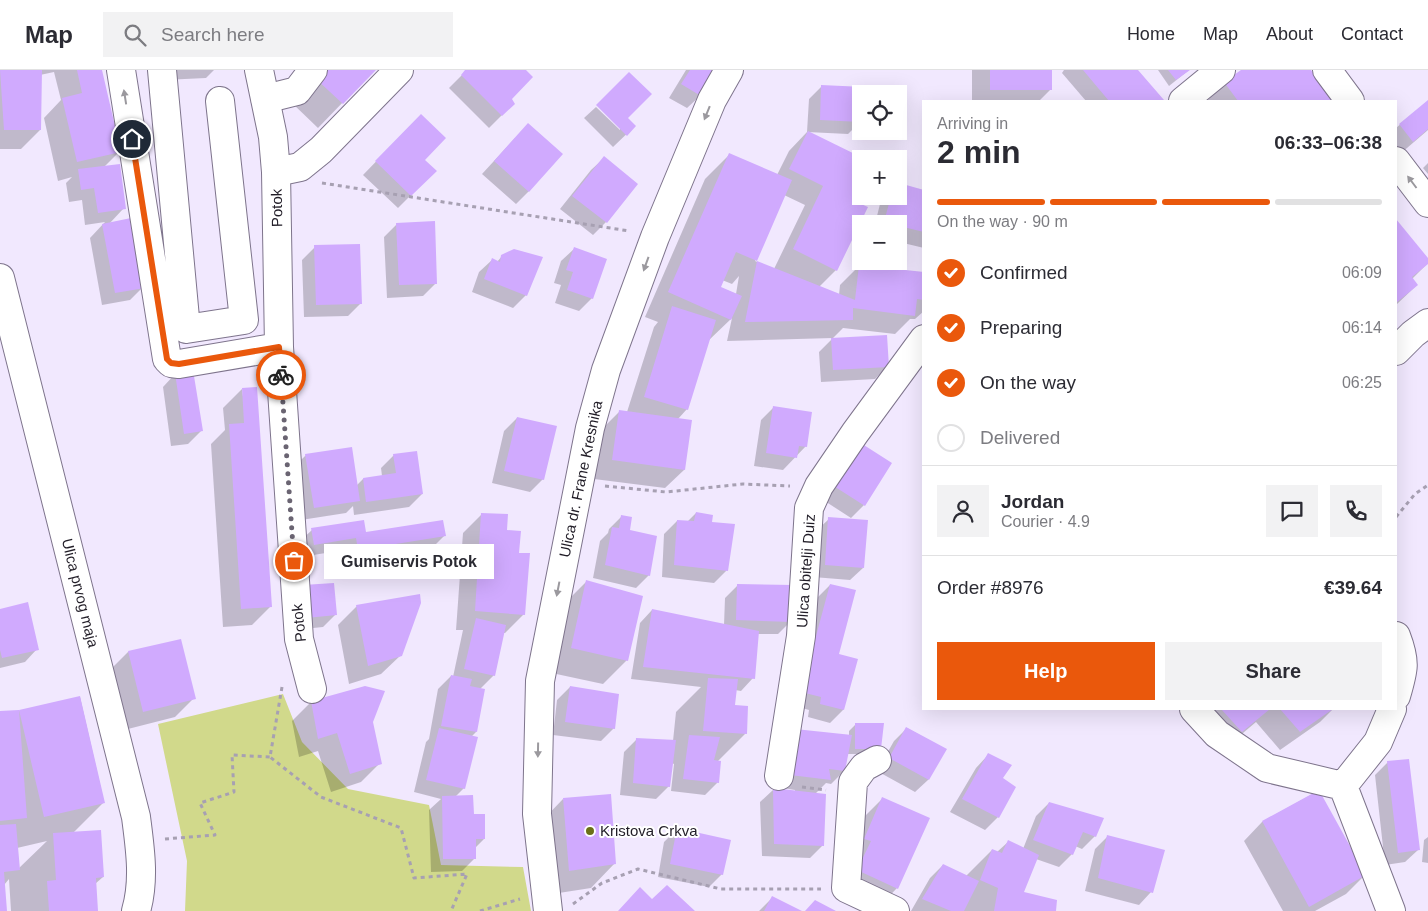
<!DOCTYPE html>
<html lang="en">
<head>
<meta charset="utf-8">
<style>
	:root { --surface:#fff; --page:#f2f2f3; --text:#2b2b33; --muted:#7c7c81; --line:#e1e1e2; --accent:#ea580c }
	body { margin:0; font-family:Helvetica,sans-serif; background:var(--page); color:var(--text); height:100vh; display:flex; flex-direction:column; font-size:19px; white-space:nowrap }
	* { box-sizing:border-box; margin:0 }
	p { font-size:16px; color:var(--muted) }
	.icon { flex:none; width:28px; height:28px; fill:none; stroke:currentColor; stroke-width:2; stroke-linecap:round; stroke-linejoin:round }
	.map { position:relative; flex:1; overflow:hidden }
	.side { position:absolute; left:922px; top:30px; width:475px; height:610px; display:flex; flex-direction:column; background:var(--surface); border-radius:0px; box-shadow:0 5px 20px #0002 }
	.side>* { flex:none }
	.fabs { position:absolute; left:852px; top:15px; display:grid; gap:10px }
	.fabs a { display:grid; place-items:center; width:55px; height:55px; border-radius:0px; background:var(--surface); box-shadow:0 5px 20px #0002; font-size:25px }
	.pin { position:absolute; display:grid; place-items:center; width:42px; height:42px; color:#fff; margin:-21px; border:2px solid #fff; border-radius:50%; box-shadow:0 1px 5px #0007 }
	.courier { position:absolute; display:grid; place-items:center; width:50px; height:50px; margin:-25px; border:4px solid #ea580c; border-radius:50%; background:#fff; color:#222; box-shadow:0 1px 6px #0007 }
	.bubble { position:absolute; height:35px; border-radius:0px; background:var(--surface); box-shadow:0 5px 20px #0002; font-size:16px; font-weight:700; line-height:35px; text-align:center }
	.headline em { font-style:normal; font-weight:700 }
	.headline div { display:flex; flex-direction:column-reverse }
	.headline { display:flex; align-items:center; justify-content:space-between; height:85px; padding:0 15px }
	h1 { font-size:32px; font-weight:700; line-height:38px }
	.bar { display:grid; grid-template-columns:repeat(4,1fr); gap:8px 5px; align-content:center; height:60px; padding:0 15px }
	.bar i { height:6px; border-radius:4px; background:var(--line) }
	.bar .selected { background:var(--accent) }
	.bar p { grid-column:span 4 }
	.line { display:flex; align-items:center; gap:12px; padding:0 15px; border-top:1px solid var(--line) }
	.line div { flex:1 }
	.round { display:grid; place-items:center; flex:none; width:52px; height:52px; border-radius:0px; background:var(--page) }
	ol { padding:0 15px; list-style:none }
	li { display:flex; align-items:center; gap:15px; height:55px }
	li p { margin-inline-start:auto }
	li .icon { padding:5px; border-radius:50%; background:var(--accent); color:#fff; stroke-width:4 }
	li:last-child { color:var(--muted) }
	li i { width:28px; height:28px; border:2px solid var(--line); border-radius:50% }
	.cta { display:flex; gap:10px; margin-top:auto; padding:10px 15px }
	.cta a { flex:1; height:58px; border-radius:0px; background:var(--accent); color:#fff; font-size:20px; font-weight:700; line-height:58px; text-align:center }
	.cta a+a { background:var(--page); color:var(--text) }
	header { display:flex; align-items:center; gap:30px; box-sizing:border-box; height:70px; padding:0 25px; background:var(--surface); border-bottom:1px solid var(--line) }
	header strong { font-size:24px }
	nav { display:flex; gap:28px; margin-inline-start:auto; font-size:18px }
	.search { width:350px; height:45px; background:var(--page); display:flex; align-items:center; gap:12px; box-sizing:border-box; padding:0 18px; border-radius:0px; color:var(--muted); font-size:19px }
	.map>svg:first-child { display:block }
</style>
</head>
<body>
<header>
<strong>Map</strong>
<div class="search"><svg class="icon" aria-label="search" viewBox="0 0 24 24"><circle cx="10" cy="10" r="6"/><path d="M15 15l6 6"/></svg>Search here</div>
<nav><a>Home</a><a>Map</a><a>About</a><a>Contact</a></nav>
</header>
<div class="map">
<svg width="1428" height="841" viewBox="0 0 1428 841">
	<rect width="100%" height="100%" fill="#f1e8fe"/>
	<!-- green -->
	<path fill="#d1d98b" d="M283,624L302,672L348,719L429,735L441,795L523,797L531,841H185L187,791L158,654Z"/>
	<!-- shadow -->
	<path fill="#0003" fill-rule="evenodd" d="M0,0H101L119,82L104,97L124,138L109,154L143,217L130,230L102,235L90,168L105,152L85,155L82,130L69,132L66,113L72,107L58,111L44,48L61,30L54,2L40,5V60L21,79H0Z
		M163,0H214L206,8L164,10Z
		M323,0H374L318,58L292,33Z
		M467,0H524L510,29L513,34L489,58L449,18Z
		M686,0H716L700,26L687,38L669,28Z
		M972,0H1051V19L1039,31H972Z
		M1064,0H1137L1163,30L1086,31L1062,3Z
		M1158,0H1189L1169,16Z
		M1243,0H1309L1332,31H1207L1225,13Z
		M822,16L861,24V51L848,64L807,62L809,29Z
		M1428,31V60L1400,84L1396,79V58Z
		M596,37L620,60V57L626,48L635,56L613,77L584,48Z
		M421,45L423,90L435,101L398,138L363,105Z
		M807,62L862,89L861,126L836,200L819,217L839,225L840,215L859,196L924,203V241L915,249H910L895,264L843,258L833,268L727,271L732,248L708,271L687,339L678,349L684,400L665,418L594,409L601,360L620,341L627,342L654,257L658,252L645,247L705,109L729,85L777,105L789,81ZM784,125L805,135L774,199L755,191ZM739,206L736,224L719,217L722,210L732,214Z
		M515,68L529,121L516,134L482,104Z
		M604,88L636,114L606,152L593,165L560,139L591,100Z
		M1428,93V104L1423,98Z
		M899,115L924,121V178L899,172V154H875L882,126H899Z
		M1396,151L1428,190V193L1412,209L1417,215L1396,235Z
		M397,154L436,213L423,226L387,228L384,167Z
		M315,177L361,233L348,246L304,247L302,190Z
		M574,179L592,228L579,241L555,233L561,215L554,213L561,191Z
		M502,186L526,225L513,238L472,222L479,202L492,190L497,192Z
		M832,269L888,296L875,309L821,312L819,282Z
		M175,304L201,361L188,374L171,376L163,317Z
		M242,319L271,536L252,555L223,557L211,374L225,360L223,338Z
		M774,337L806,376L783,400L754,396L761,350Z
		M517,348L543,409L530,422L492,413L504,361Z
		M843,384L864,435L851,448L817,426Z
		M306,385L356,416L363,409L382,406L381,398L394,385L422,424L409,437L354,445L353,436L346,443L301,450L293,398Z
		M696,443L727,500L714,513L662,507L664,464L677,451L687,452Z
		M482,444L505,462L518,484L524,544L505,563H503L494,605L480,619L476,662L471,667L464,718L455,727L472,746L484,769L475,778V788L462,801L431,802L429,740L441,729L414,722L426,672L429,669L438,619L451,606L453,607L463,560H456L463,463Z
		M622,446L649,505L636,518L593,508L600,471L608,463L609,459Z
		M829,449L863,498L850,510L813,507L816,461Z
		M312,460L365,464L445,465L432,478L345,492L344,480L301,487L299,472Z
		M586,512L627,590L603,614L547,602L562,536Z
		M738,515L790,552L778,564H758L753,608L741,621L735,620L734,637L746,663L717,692L718,712L705,725L671,721L674,694L672,693L669,716L656,729L620,725L624,682L637,669L673,671L676,642L701,617L631,609L640,553L652,540L724,555L725,528Z
		M830,515L837,585L857,590L843,640L830,653L808,647L809,640L788,634L817,528Z
		M291,530L336,544L323,557L294,560Z
		M357,536L401,585L381,604L349,614L338,555Z
		M0,540L37,579L25,592L0,598Z
		M180,571L194,628L175,647L124,660L109,601L128,582Z
		M365,617L380,693L361,712L331,722L318,681L299,687L292,651L311,632Z
		M570,617L614,658L601,671L553,665L557,630Z
		M80,627L104,732L73,763L103,807L95,814L97,841H11L9,809L4,815L6,841H0V643L19,641ZM47,771L18,799L17,778Z
		M1203,639H1333L1320,652L1280,680L1256,652L1223,680Z
		M855,655L873,684H847L844,701L831,714L826,713L815,724L823,775L810,788L762,786L760,732L773,720L795,722V720L777,717L782,673L849,666V661Z
		M907,658L945,679L928,710L915,722L877,701L894,671Z
		M988,685L1001,708L998,747L985,760L950,742L976,698Z
		M1388,692L1418,780L1405,792L1385,795L1375,705Z
		M1318,721L1365,805L1346,824L1315,841H1283L1244,771L1262,752Z
		M563,729L615,793L591,818L546,825L539,754Z
		M882,729L897,818L875,841H870L833,825L848,796L858,753Z
		M1049,733L1095,766L1082,779L1075,776L1072,784L1059,797L1036,789L1023,823L1055,841H911L930,808L943,795L966,806L992,780L997,782L1008,772L1023,779L1036,746Z
		M677,759L722,804L709,817L658,807L664,772Z
		M1107,767L1151,822L1139,835L1085,821L1095,779Z
		M1428,767V793L1422,792L1424,770Z
		M772,828L799,841H759Z"/>
	<!-- building -->
	<path fill="#d0aafe" d="M0,0H42L41,60H4Z
		M77,0H102L121,82L77,92L62,28L82,23Z
		M322,0H376L343,34L315,8Z
		M465,0H526L533,7L512,29L515,34L502,46L461,5Z
		M690,0H717L701,26L681,14Z
		M990,0H1052V20H990Z
		M1083,0H1138L1164,30L1109,31Z
		M1168,0H1190L1176,10Z
		M1241,0H1311L1333,31H1238L1224,12Z
		M629,2L652,24L628,48L636,56L627,66L596,35Z
		M821,15L864,17V24H861V52L820,50Z
		M1428,30V59L1413,72L1399,54Z
		M421,44L446,68L425,90L437,101L411,126L375,91Z
		M528,53L563,84L529,122L494,91Z
		M808,61L865,89H861V126H864L861,134L868,137L837,201L793,179L823,116L789,99Z
		M729,83L792,110L757,191L736,182L721,217L742,226L731,250L668,222Z
		M604,86L638,114L607,153L572,126Z
		M120,94L126,139L98,143L94,118L81,120L78,99Z
		M899,113L924,120V162L899,156V154L884,152L891,126H899Z
		M131,148L145,218L115,223L102,154Z
		M1396,149L1428,188V194L1412,207L1418,215L1396,233Z
		M435,151L437,214L399,215L396,153Z
		M360,174L362,234L316,235L314,175Z
		M574,177L607,189L593,229L567,220L573,202L566,200Z
		M514,179L543,187L527,226L484,209L492,188L500,192L501,185Z
		M757,191L855,230L859,195L924,202V230L917,229L915,246L853,238V250L745,252Z
		M672,236L716,250L688,340L644,327Z
		M887,265L889,297L833,300L831,268Z
		M193,300L203,361L184,364L175,303Z
		M257,317L272,537L241,539L229,354L244,353L242,318Z
		M773,336L812,342L807,377L799,376L797,388L766,383Z
		M619,340L692,350L685,400L612,390Z
		M517,347L557,356L544,410L504,401Z
		M856,370L892,393L865,436L829,413Z
		M352,377L360,431L314,438L305,384Z
		M417,381L423,424L366,432L363,408L396,403L393,384Z
		M696,442L713,445L712,452L735,454L728,501L674,495L677,450L694,451Z
		M481,443L508,444L507,460L521,461L519,483H530L525,545L475,541Z
		M621,445L632,447L630,460L657,466L650,506L605,495L612,457L619,458Z
		M828,447L868,450L864,498L825,495Z
		M364,450L366,462L443,450L446,466L358,480L356,468L314,475L311,458Z
		M586,510L643,526L628,591L571,578Z
		M334,513L337,545L306,548L303,515Z
		M737,514L793,515L792,552L736,550Z
		M830,514L856,520L839,584L858,589L844,640L820,634L821,627L801,622Z
		M420,524L421,533L402,586L368,596L356,535Z
		M28,532L39,580L2,588L0,580V539Z
		M652,539L759,561L755,609L643,597Z
		M476,548L506,555L495,606L464,599Z
		M181,569L196,629L143,642L128,581Z
		M451,605L472,609L470,616L485,619L477,662L441,656Z
		M708,608L738,609L735,635L748,636L747,664L703,661Z
		M365,616L385,621L373,652L382,694L350,704L337,663L318,669L311,631Z
		M570,616L619,624L615,659L565,652Z
		M80,626L105,733L44,747L19,640Z
		M1221,639H1270L1242,662Z
		M1280,639H1333L1300,662Z
		M19,640L27,748L0,751V641Z
		M855,653H884L881,679H855Z
		M906,657L947,679L929,710L889,688Z
		M439,658L478,667L465,719L426,710Z
		M795,659L852,665L845,701L829,699L831,710L790,705Z
		M689,665L720,667L714,690L721,691L719,713L683,709Z
		M636,668L676,670L670,717L633,713Z
		M988,683L1012,695L1003,708L1016,717L999,748L962,729Z
		M1409,689L1420,780L1398,783L1387,691Z
		M773,718L826,724L824,776L774,774Z
		M1319,720L1366,805L1309,837L1262,751Z
		M611,724L616,794L569,801L563,728Z
		M473,725L474,744H485V769H476V789H443L442,726Z
		M882,727L930,748L898,819L857,800L871,771L864,769Z
		M1049,732L1104,748L1096,767L1083,762L1073,785L1033,770Z
		M16,754L20,800L4,802L7,841H0V755Z
		M677,758L731,770L723,805L670,794Z
		M101,760L104,807L96,808L98,841H49L47,811L56,810L53,763Z
		M1107,765L1165,780L1153,823L1098,808Z
		M1008,770L1039,785L1024,822L1057,830L1056,841H994L998,818L980,810L992,779L1002,783Z
		M943,794L979,811L964,841H951L922,829Z
		M667,815L695,841H618L640,817L652,829Z
		M772,826L802,841H764Z
		M815,830L836,841H805Z"/>
	<g fill="none" stroke-linecap="round" stroke-linejoin="round">
		<!-- minor casing -->
		<g stroke="#7e748c" stroke-width="30">
			<path id="minor" d="M121,0L167,289L171,293L179,294L279,277
				M162,0L186,259L244,250L220,31
				M259,0L273,67L276,102L279,277L299,569L312,619
				M1327,0L1350,31
				M265,29L297,21L313,0
				M1183,31L1221,0
				M1396,91L1428,133
				M276,102L300,97L321,80L399,0
				M1396,281L1413,264L1428,253
				M1396,566C1406,592 1404,599 1396,626
				M1194,639L1217,664L1267,698L1343,716L1391,841
				M877,690L864,697L853,712L846,818L895,841
				M779,706L801,566L809,438L819,416L855,363L924,269
				M1343,716L1378,672L1392,639
				M548,841L537,744L540,611L590,358L606,300L655,167L712,30L729,0"/>
		</g>
		<!-- major casing -->
		<g stroke="#7e748c" stroke-width="30">
			<path id="major" d="M0,208L136,747C140,778 145,810 136,841"/>
		</g>
		<!-- path -->
		<path stroke="#a7a0b2" stroke-width="3" stroke-dasharray="4 4" stroke-linecap="butt" d="M322,113L629,161
			M605,416L666,422L743,414L790,416
			M1396,447L1415,424L1428,415
			M282,617L270,687L321,727L401,758L414,808L467,804L451,841
			M802,717L826,720
			M165,769L215,765L200,733L234,722L232,685L270,687
			M573,834L602,813L638,799L721,819H821
			M480,841L520,829"/>
		<!-- minor -->
		<use href="#minor" stroke="#fff" stroke-width="28"/>
		<!-- major -->
		<use href="#major" stroke="#fff" stroke-width="28"/>
	</g>
	<!-- one-way arrows -->
	<defs><path id="oneway-solid" d="M-6-.8H1V-3.2L6.5 0L1 3.2V.8H-6Z" transform="scale(1.25)"/></defs>
	<g fill="#9b999e">
		<use href="#oneway-solid" transform="translate(125 27) rotate(-99)"/>
		<use href="#oneway-solid" transform="translate(707 43) rotate(112)"/>
		<use href="#oneway-solid" transform="translate(1412 112) rotate(-127)"/>
		<use href="#oneway-solid" transform="translate(646 194) rotate(110)"/>
		<use href="#oneway-solid" transform="translate(558 519) rotate(101)"/>
		<use href="#oneway-solid" transform="translate(538 680) rotate(91)"/>
	</g>
	<g fill="none" stroke-linecap="round" stroke-linejoin="round">
		<!-- done -->
		<path stroke="#6a6472" stroke-width="5" stroke-dasharray="0 9" d="M281,305L294,491"/>
		<!-- route -->
		<path stroke="#ea580c" stroke-width="6" d="M132,69L167,289L171,293L179,294L279,277L281,305"/>
	</g>
	<!-- markers -->
	<circle fill="#6b7016" stroke="#fff" stroke-width="2" cx="590" cy="761" r="5"/>
	<g text-anchor="middle" stroke-width="4" stroke-linejoin="round" paint-order="stroke">
		<!-- street labels -->
		<g font-size="15" fill="#211d27" stroke="#fff">
			<text transform="translate(277 138) rotate(-91)" y="5">Potok</text>
			<text transform="translate(581 409) rotate(-78)" y="5">Ulica dr. Frane Kresnika</text>
			<text transform="translate(806 501) rotate(-86)" y="5">Ulica obitelji Duiz</text>
			<text transform="translate(80 523) rotate(76)" y="5">Ulica prvog maja</text>
			<text transform="translate(299 553) rotate(-96)" y="5">Potok</text>
		</g>
		<!-- poi labels -->
		<g font-size="15" fill="#211d27" stroke="#fff" text-anchor="start">
			<text x="600" y="766">Kristova Crkva</text>
		</g>
	</g>
</svg>
<div class="fabs">
<a><svg class="icon" aria-label="locate" viewBox="0 0 24 24"><circle cx="12" cy="12" r="6"/><path d="M12 2v4M12 18v4M2 12h4M18 12h4"/></svg></a>
<a>+</a>
<a>−</a>
</div>
<div class="pin" style="left:294px;top:491px;background:#ea580c"><svg class="icon" aria-label="bag" viewBox="0 0 24 24"><path d="M5 8h14l-1 12H6zM9 8a3 3 0 0 1 6 0"/></svg></div>
<div class="pin" style="left:132px;top:69px;background:#1f2937"><svg class="icon" aria-label="home" viewBox="0 0 24 24"><path d="M3 11l9-7 9 7M6 9v11h12V9"/></svg></div>
<div class="courier" style="left:281px;top:305px"><svg class="icon" aria-label="bike" viewBox="0 0 24 24"><circle cx="6" cy="16" r="4"/><circle cx="18" cy="16" r="4"/><path d="M6 16l4-8h5l3 8M10 8l3 8H6M13 5h3"/></svg></div>
<div class="bubble" style="left:324px;top:474px;width:170px">Gumiservis Potok</div>
<section class="side">
<div class="headline"><div><h1>2 min</h1><p>Arriving in</p></div><em>06:33–06:38</em></div>
<div class="bar"><i class="selected"></i><i class="selected"></i><i class="selected"></i><i></i><p>On the way · 90 m</p></div>
<ol>
<li><svg class="icon" aria-label="check" viewBox="0 0 24 24"><path d="M5 12l5 5 9-10"/></svg>Confirmed<p>06:09</p></li>
<li><svg class="icon" aria-label="check" viewBox="0 0 24 24"><path d="M5 12l5 5 9-10"/></svg>Preparing<p>06:14</p></li>
<li><svg class="icon" aria-label="check" viewBox="0 0 24 24"><path d="M5 12l5 5 9-10"/></svg>On the way<p>06:25</p></li>
<li><i></i>Delivered</li>
</ol>
<div class="line" style="height:90px"><a class="round"><svg class="icon" aria-label="person" viewBox="0 0 24 24"><circle cx="12" cy="8" r="4"/><path d="M4 21q1-7 8-7t8 7"/></svg></a><div><b>Jordan</b><p>Courier · 4.9</p></div><a class="round"><svg class="icon" aria-label="chat" viewBox="0 0 24 24"><path d="M4 5h16v11H9l-5 4z"/></svg></a><a class="round"><svg class="icon" aria-label="phone" viewBox="0 0 24 24"><path d="M5 4h4l2 5-3 2q2 4 5 5l2-3 5 2v4C11 20 4 13 5 4z"/></svg></a></div>
<div class="line" style="height:65px"><div>Order #8976</div><b>€39.64</b></div>
<div class="cta"><a>Help</a><a>Share</a></div>
</section>
</div>
</body>
</html>
